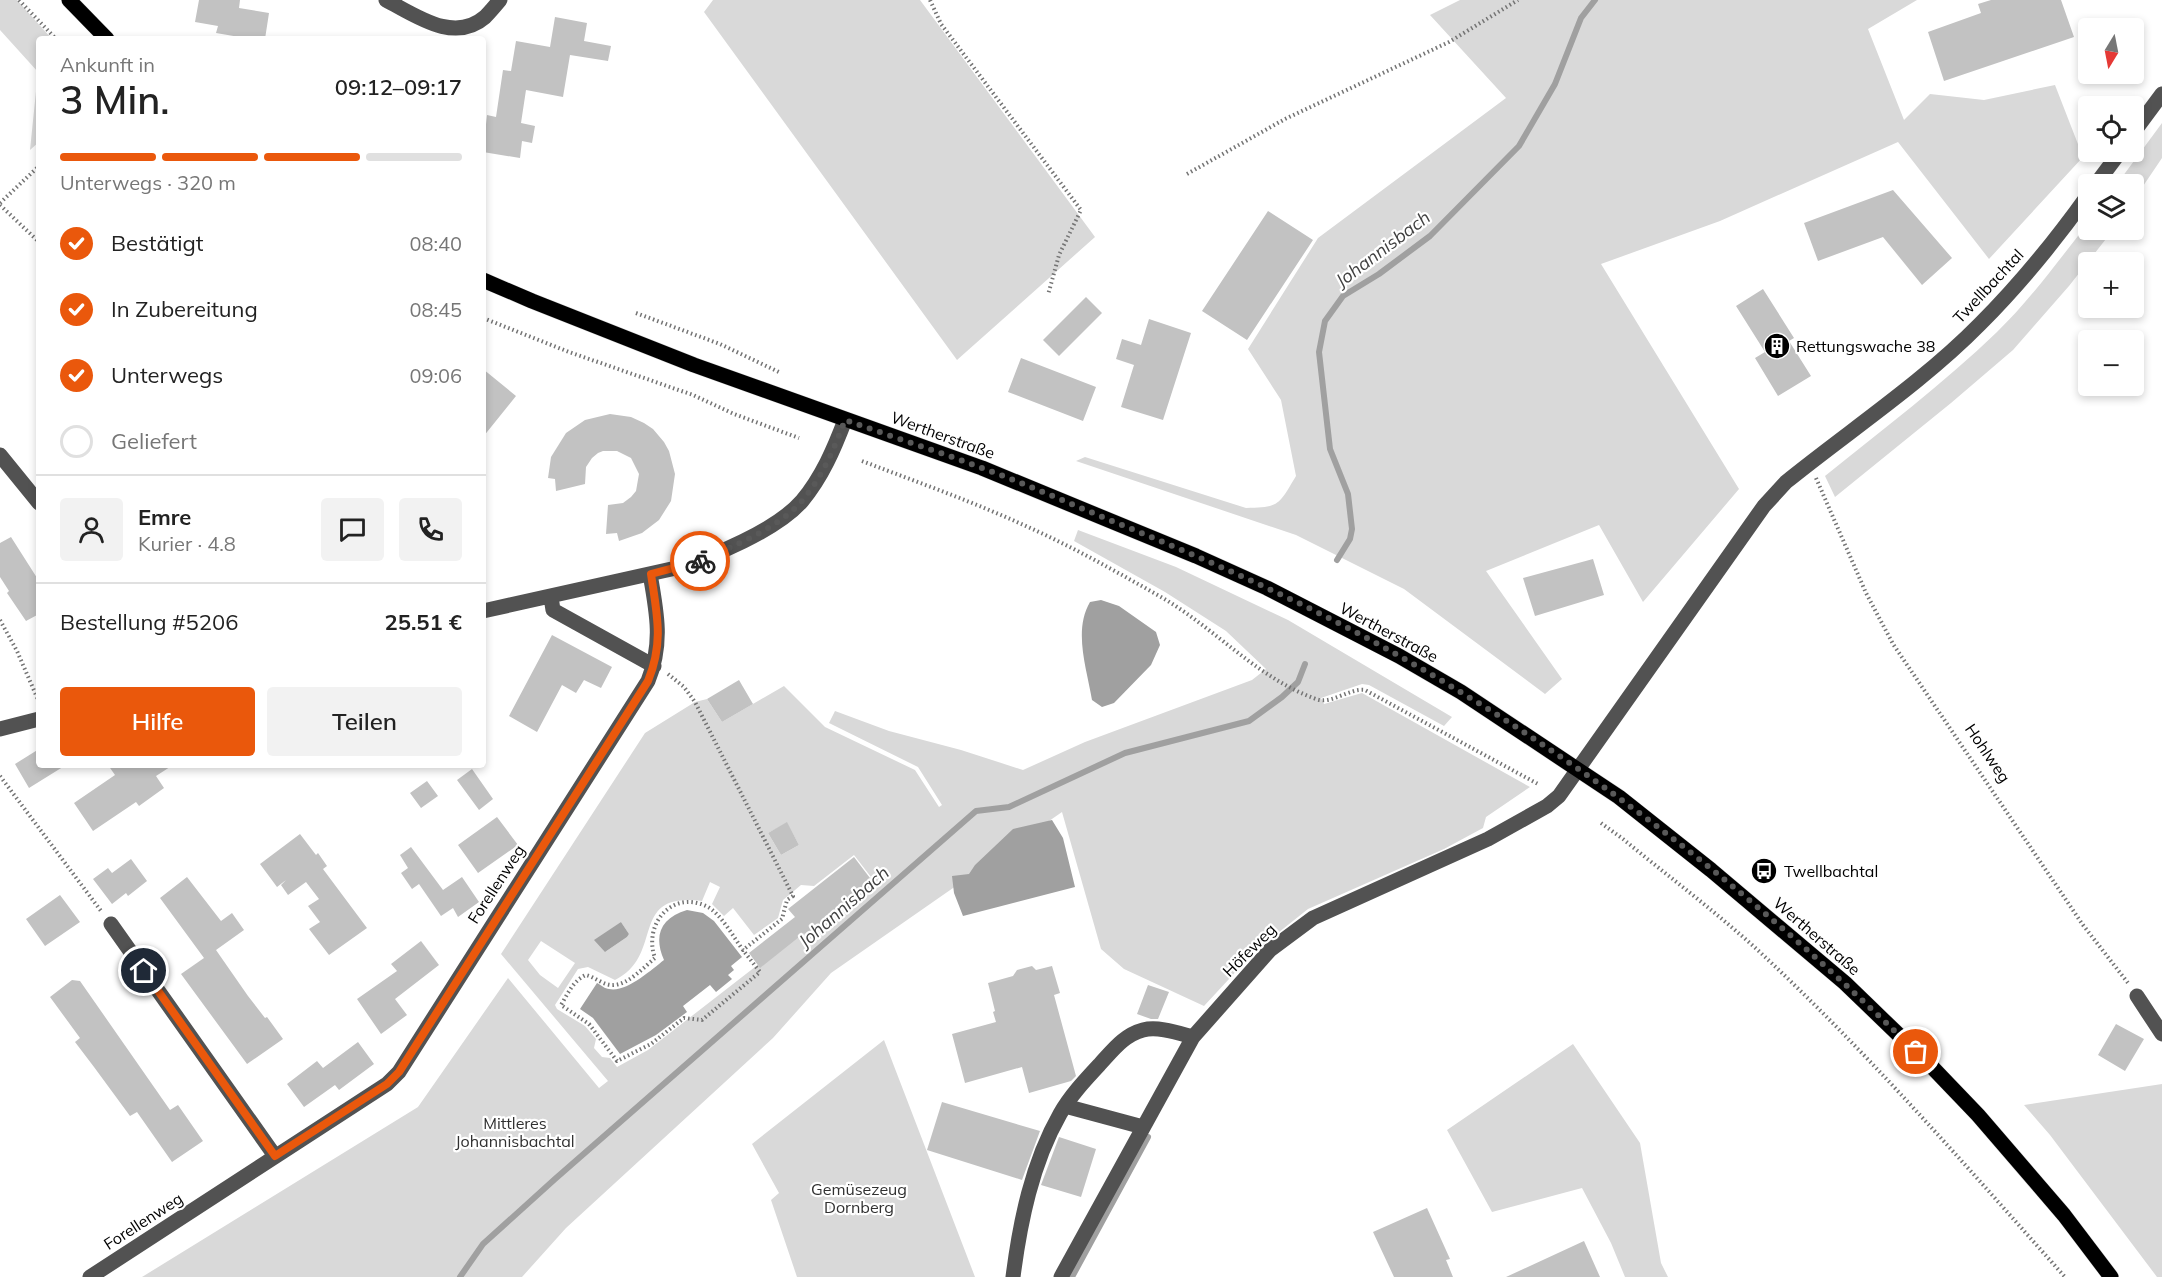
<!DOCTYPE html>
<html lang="de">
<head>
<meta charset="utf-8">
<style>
	:root { --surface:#fff; --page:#f2f2f2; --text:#222; --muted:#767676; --line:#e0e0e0; --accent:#ea580c }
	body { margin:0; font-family:Mulish,sans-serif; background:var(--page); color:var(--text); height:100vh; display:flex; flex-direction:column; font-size:22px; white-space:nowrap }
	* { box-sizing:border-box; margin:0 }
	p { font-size:20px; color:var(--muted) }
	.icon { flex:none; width:33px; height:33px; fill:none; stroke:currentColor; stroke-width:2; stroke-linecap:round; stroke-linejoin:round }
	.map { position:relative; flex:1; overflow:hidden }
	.drawer { position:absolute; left:36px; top:36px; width:450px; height:732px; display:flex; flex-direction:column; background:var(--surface); border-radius:6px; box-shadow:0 3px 9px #0003 }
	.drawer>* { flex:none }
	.needle { width:39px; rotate:190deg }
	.controls { position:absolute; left:2078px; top:18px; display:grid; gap:12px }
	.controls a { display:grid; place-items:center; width:66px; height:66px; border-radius:6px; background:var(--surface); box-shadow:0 3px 9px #0003; font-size:30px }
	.pin { position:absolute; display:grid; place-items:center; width:51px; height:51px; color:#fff; margin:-26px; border:3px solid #fff; border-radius:50%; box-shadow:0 2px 6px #0007 }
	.courier { position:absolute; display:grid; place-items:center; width:60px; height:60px; margin:-30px; border:4px solid #ea580c; border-radius:50%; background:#fff; color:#222; box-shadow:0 2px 8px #0007 }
	.overview em { font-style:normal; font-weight:600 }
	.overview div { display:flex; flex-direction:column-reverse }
	.overview { display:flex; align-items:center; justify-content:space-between; height:102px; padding:0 24px }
	h1 { font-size:39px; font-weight:600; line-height:45px }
	.bar { display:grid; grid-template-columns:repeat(4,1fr); gap:9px 6px; align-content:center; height:72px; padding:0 24px }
	.bar i { height:8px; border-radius:4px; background:var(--line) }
	.bar .on { background:var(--accent) }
	.bar p { grid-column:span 4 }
	.line { display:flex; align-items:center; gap:15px; padding:0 24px; border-top:2px solid var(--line) }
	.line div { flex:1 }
	.round { display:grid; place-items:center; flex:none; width:63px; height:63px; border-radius:6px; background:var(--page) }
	ol { padding:0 24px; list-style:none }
	li { display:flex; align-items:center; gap:18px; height:66px }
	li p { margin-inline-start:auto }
	li .icon { padding:6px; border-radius:50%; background:var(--accent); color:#fff; stroke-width:4 }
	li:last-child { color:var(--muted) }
	li i { width:33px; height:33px; border:3px solid var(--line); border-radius:50% }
	.button { display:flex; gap:12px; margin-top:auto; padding:12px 24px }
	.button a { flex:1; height:69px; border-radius:6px; background:var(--accent); color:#fff; font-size:24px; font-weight:600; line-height:69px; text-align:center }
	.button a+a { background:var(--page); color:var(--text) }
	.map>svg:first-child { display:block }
</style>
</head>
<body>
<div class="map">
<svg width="2162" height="1277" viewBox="0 0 2162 1277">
	<rect width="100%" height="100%" fill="#fff"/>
	<!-- green -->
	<path fill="#d9d9d9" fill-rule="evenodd" d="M0,0H17L52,39H39V142L30,150L38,72L0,30Z
		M713,0H920L1095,237L957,360L704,12Z
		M1460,0H1917L1868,29L1904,120L1930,94L1984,100L2055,85L2083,157L1989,259L1898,142L1720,221L1601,264L1739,489L1643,602L1599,525L1486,571L1562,679L1545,694L1404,589L1296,535L1076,461L1085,457L1246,508C1280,508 1279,504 1296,476L1281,400L1248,349L1318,238L1506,98L1430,15Z
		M2162,123V158L2133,201V184H2117Z
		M2088,223V230H2113L2069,286L2013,350L1951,403L1835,497L1825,476C1883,429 1943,384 1997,332C2030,300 2059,260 2088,223Z
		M1078,530L1176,567L1288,620L1452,717L1444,726L1369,685L1362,684L1321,698L1324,704L1362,693L1530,787L1486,817L1483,828L1444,849L1308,909L1254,952L1204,1006L1124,969L1101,949L1062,812L831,973L773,1038L566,1228L522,1277H142L418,1107L508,978L599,1088L608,1081L501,954L645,733L695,702L707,699L722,722L784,686L825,727L915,770L939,807L942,805L918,767L829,723L835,711L889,731L961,750L1023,770L1085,742L1252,680L1266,669L1226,631L1165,592L1074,541ZM787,823L799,845L781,855L768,833ZM854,855L871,877L648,1050L617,1067L610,1058L602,1057L594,1048L596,1039L585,1026L557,1009L555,1005L578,969L588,967L615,980C666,955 627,891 702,901L710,882L720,887L712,904L724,916L733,908L754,935L778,918L783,900L801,885L814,886ZM621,922L629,934L627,937L605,952ZM541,941L575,963L558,988L540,975L528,960Z
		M884,1040L975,1277H797L771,1200L779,1193L752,1144Z
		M1573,1044L1640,1143L1661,1263L1668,1277H1625L1611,1243L1582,1188L1492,1212L1447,1130Z
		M2162,1084V1277H2157L2050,1135L2024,1105Z"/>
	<!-- water -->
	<path fill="#a0a0a0" d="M1101,600L1119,606L1156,632L1160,645L1151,665L1114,703L1102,707L1092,700C1087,669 1073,631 1090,602Z
		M1052,820L1063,838L1075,887L963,916L954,893L952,876L969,874L975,865L1013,829Z
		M687,910L703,913L714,921L742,957L731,966L734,970L728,975L732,979L716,992L710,985L683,1006L687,1012L656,1035L620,1054L593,1018L580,1009L597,983C601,985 605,989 609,989C626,993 651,970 664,960C653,935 661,918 687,910Z
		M621,922L629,934L627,937L605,952L594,940Z"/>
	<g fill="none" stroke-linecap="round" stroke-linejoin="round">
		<!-- stream -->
		<path stroke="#a0a0a0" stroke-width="6" d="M1337,560L1350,539L1352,529L1348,494L1330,449L1319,352L1325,321L1343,296L1379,274L1430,236L1519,146L1555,84L1581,18L1595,0
			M460,1277L483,1244L555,1179L976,811L1009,807L1125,753L1249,721L1282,697L1298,682L1305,664
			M1072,1277L1148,1137"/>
	</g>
	<!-- building -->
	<path fill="#c2c2c2" d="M199,0H240L239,8L269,13L265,39H251L216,33L218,26L195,22Z
		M1991,0H2061L2074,37L1944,81L1928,32L1981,13L1978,4Z
		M555,17L587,23L584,41L611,46L608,61L570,55L563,97L526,90L521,123L535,126L532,143L522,141L520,158L483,152L487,115L496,117L503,70L511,71L516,41L550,47Z
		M1893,190L1952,258L1922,285L1883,237L1818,261L1804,223Z
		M1268,211L1313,240L1247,340L1202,311Z
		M1763,289L1794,338L1789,341L1811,376L1778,396L1755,358L1765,352L1736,306Z
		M1086,297L1102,313L1059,356L1043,340Z
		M1149,319L1191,333L1163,420L1121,407L1134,365L1116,359L1122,339L1141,345Z
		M1021,358L1096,387L1083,421L1008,392Z
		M483,369L516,396L483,437Z
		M610,414L631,417L644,423L653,429L664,442L669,451L675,474L671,501L659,520L642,533L619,541L617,533L606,534L608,505L623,503L631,497L636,491L639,474L631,458L617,451H603L598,453L592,458L586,467L585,484L556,491L555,479L548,478L551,457L566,433L585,420Z
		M11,537L39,581V614L26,621L7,593L9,591L0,577V543Z
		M1593,559L1604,595L1535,616L1523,578Z
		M552,635L612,667L601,688L584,680L576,693L562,685L537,732L509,716Z
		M739,680L753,704L722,722L707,699Z
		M39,749V765H66L29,788L15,764Z
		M108,765H173L156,776L164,788L139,806L136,802L93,831L74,803L115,775Z
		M472,769L493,799L479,810L457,780Z
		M427,781L438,796L421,808L410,793Z
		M497,817L518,845L478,873L458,845Z
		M787,822L799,845L781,855L768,833Z
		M300,834L316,855L318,853L327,866L323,869L367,928L329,955L309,929L320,922L308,906L319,899L306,882L288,895L281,885L286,880L277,887L260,864Z
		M411,847L443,890L462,877L479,902L458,917L453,908L441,916L419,884L412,889L401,873L408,868L400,855Z
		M854,857L873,882L822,921L824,924L808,938L804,933L760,968L749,953L795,917L788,909Z
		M131,859L147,881L128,896L126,893L112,904L93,879L108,868L112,873Z
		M187,877L221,921L232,913L244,930L216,950L248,996L265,1018L267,1017L283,1039L247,1064L181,974L204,958L160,898Z
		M60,895L80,922L45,946L26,919Z
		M421,941L439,965L395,999L407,1015L381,1034L357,999L397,971L391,964Z
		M1032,966L1036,970L1052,966L1060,993L1054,995L1076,1076L1071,1081L1029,1093L1022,1067L965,1083L952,1034L996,1022L993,1012L995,1011L988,983L1013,976L1017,970Z
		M72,980L80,981L170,1110L178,1105L203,1141L172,1162L137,1112L130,1116L94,1067L75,1042L80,1038L50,997Z
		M1148,985L1169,992L1158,1019H1151L1137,1014Z
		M2116,1024L2144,1039L2125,1071L2098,1055Z
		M358,1042L374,1064L339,1090L335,1085L304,1107L287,1084L317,1061L323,1068Z
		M942,1102L1040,1131L1022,1180L927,1150Z
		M1059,1137L1096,1149L1081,1197L1041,1185Z
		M1427,1208L1450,1259L1446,1260L1453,1277H1394L1373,1232Z
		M1584,1241L1600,1277H1506Z"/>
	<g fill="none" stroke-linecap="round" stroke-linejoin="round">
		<!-- major casing -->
		<g stroke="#dbdbdb" stroke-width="16">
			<path id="major" d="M69,0L107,39
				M483,280L532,301L694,365L982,468L1196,556L1267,588L1399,656L1461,692L1619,797L1711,870L1845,983L1932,1067L1978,1115L2064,1215L2111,1277"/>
		</g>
		<!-- path -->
		<path stroke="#747474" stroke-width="4" stroke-dasharray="1.5 3" stroke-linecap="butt" d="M19,0L56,39
			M930,0L941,24L1081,210L1059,255L1048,295
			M1187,174L1285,119L1449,42L1518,0
			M0,203L39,166
			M0,205L39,242
			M636,313L720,344L781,373
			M483,318L569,352L693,395L734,414L799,438
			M862,461C917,482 974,502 1028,527C1073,547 1117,572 1161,597C1215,628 1257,678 1316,699C1331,705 1349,688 1365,690L1538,784
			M1816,478L1866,593L1893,644L2083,925L2128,983
			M0,620L17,651L39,702
			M668,674L684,687L695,702L793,896L787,900L782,919L743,950C734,938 720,912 706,906C671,890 643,925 655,958C644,967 629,984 614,985C604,986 595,977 586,975C574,980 568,993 561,1005L589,1024L617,1061L651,1044L684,1018L702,1020L760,972L743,950
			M0,776L101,911
			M1601,823L1623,839C1669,877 1719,914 1763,955C1871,1056 1967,1167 2065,1277"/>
		<!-- minor -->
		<path stroke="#525252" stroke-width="15" d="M386,0C415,15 454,44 485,17C490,12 495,6 500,0
			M2133,133L2162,94
			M2096,184L2120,152
			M0,455L39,503
			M551,597L553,610L654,666
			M483,611L676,568C712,557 777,530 802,501C822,477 834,449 845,420
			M0,729L39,719
			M111,924L275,1156
			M2137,996L2162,1034
			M1065,1106L1143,1127
			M90,1277L387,1084L399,1072L648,681C663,644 657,613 650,574
			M1013,1277C1020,1222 1032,1163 1060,1114C1070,1096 1086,1079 1100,1064C1113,1050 1124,1035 1143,1030C1158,1026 1178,1033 1193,1037
			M1061,1277L1193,1037L1270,950L1313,918L1488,839L1547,806L1559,796L1764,506L1786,482C1849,431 1923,382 1980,324C2019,285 2055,241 2088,195"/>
		<!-- major -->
		<use href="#major" stroke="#000" stroke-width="15"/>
	</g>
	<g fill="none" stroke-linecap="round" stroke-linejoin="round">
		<!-- done -->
		<path stroke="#595959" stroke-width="6" stroke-dasharray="0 10.8" d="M700,561C733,546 777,529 801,502C822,478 834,449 845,420C890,436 937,451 982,468C1029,485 1075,506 1122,525C1217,564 1312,606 1401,657C1590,764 1762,900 1916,1052"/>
		<!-- route -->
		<path stroke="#ea580c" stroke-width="8" d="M144,971L275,1156L387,1084L399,1072L648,681C664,642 657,615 651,574L700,561"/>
	</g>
	<!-- icons -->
	<defs>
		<g id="building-disc" transform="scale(1.35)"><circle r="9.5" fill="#000" stroke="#fff"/><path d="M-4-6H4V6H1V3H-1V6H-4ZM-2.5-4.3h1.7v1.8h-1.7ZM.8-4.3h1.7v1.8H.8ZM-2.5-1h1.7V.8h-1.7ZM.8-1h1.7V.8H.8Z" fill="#fff"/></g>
		<g id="bus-disc" transform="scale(1.35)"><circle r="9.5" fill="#000" stroke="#fff"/><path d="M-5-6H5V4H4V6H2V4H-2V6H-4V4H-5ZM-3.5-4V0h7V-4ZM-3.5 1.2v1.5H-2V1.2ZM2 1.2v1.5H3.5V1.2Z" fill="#fff"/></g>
	</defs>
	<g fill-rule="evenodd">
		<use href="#building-disc" x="1777" y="346"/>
		<use href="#bus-disc" x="1764" y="871"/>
	</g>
	<g text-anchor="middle" stroke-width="4.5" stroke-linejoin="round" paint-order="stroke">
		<!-- street labels -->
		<g font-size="16" fill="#000" stroke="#fff">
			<text transform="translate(1988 286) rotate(-47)" y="6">Twellbachtal</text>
			<text transform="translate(943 435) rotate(20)" y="6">Wertherstraße</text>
			<text transform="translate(1389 632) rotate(28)" y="6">Wertherstraße</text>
			<text transform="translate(1988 753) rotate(56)" y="6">Hohlweg</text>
			<text transform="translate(496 884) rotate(-57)" y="6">Forellenweg</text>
			<text transform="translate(1817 936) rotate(41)" y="6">Wertherstraße</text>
			<text transform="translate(1249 950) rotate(-45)" y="6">Höfeweg</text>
			<text transform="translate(143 1221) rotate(-33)" y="6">Forellenweg</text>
		</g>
		<!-- poi labels -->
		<g font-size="16" fill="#000" stroke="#fff" text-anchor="start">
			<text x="1796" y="352">Rettungswache 38</text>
			<text x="1784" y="877">Twellbachtal</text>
		</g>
		<!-- park labels -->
		<g font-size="16" fill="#303030" stroke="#fff">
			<text x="515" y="1129">Mittleres<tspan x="515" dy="18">Johannisbachtal</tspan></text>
			<text x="859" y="1195">Gemüsezeug<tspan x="859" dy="18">Dornberg</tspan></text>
		</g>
		<!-- water labels -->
		<g font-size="18" font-style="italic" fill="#414141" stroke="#fff">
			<text transform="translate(1383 249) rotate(-37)" y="6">Johannisbach</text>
			<text transform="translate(844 907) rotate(-41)" y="6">Johannisbach</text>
		</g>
	</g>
</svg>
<div class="controls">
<a><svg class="needle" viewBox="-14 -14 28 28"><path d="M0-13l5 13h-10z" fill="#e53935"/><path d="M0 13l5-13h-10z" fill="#767676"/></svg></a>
<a><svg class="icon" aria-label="locate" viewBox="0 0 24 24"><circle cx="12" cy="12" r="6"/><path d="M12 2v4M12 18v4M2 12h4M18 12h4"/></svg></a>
<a><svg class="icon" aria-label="layers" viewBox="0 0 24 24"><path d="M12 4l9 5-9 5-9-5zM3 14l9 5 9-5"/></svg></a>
<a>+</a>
<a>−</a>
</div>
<div class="pin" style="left:1916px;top:1052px;background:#ea580c"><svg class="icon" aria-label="bag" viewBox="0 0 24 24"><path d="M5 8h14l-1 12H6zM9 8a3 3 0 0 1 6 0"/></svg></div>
<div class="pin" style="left:144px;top:971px;background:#1f2937"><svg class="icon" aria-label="home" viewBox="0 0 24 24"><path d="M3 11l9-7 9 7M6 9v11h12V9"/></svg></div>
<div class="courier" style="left:700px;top:561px"><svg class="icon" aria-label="bike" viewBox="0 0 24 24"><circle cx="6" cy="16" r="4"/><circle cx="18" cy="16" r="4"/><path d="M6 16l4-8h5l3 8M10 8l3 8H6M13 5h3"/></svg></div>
<section class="drawer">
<div class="overview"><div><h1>3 Min.</h1><p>Ankunft in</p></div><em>09:12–09:17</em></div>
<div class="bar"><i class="on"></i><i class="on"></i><i class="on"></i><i></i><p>Unterwegs · 320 m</p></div>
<ol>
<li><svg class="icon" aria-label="check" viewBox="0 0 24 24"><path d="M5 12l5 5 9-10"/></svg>Bestätigt<p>08:40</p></li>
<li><svg class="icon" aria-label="check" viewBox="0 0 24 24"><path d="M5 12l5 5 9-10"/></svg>In Zubereitung<p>08:45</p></li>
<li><svg class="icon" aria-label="check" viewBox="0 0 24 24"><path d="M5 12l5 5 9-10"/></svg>Unterwegs<p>09:06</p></li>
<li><i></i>Geliefert</li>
</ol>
<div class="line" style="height:108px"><a class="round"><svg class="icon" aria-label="person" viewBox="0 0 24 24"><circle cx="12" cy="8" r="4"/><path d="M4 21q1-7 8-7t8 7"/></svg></a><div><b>Emre</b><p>Kurier · 4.8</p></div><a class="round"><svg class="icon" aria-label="chat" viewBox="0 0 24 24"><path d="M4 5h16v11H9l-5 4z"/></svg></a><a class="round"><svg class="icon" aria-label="phone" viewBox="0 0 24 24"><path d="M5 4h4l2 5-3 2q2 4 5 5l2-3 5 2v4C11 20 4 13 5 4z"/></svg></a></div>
<div class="line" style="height:78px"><div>Bestellung #5206</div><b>25.51 €</b></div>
<div class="button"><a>Hilfe</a><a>Teilen</a></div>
</section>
</div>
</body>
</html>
